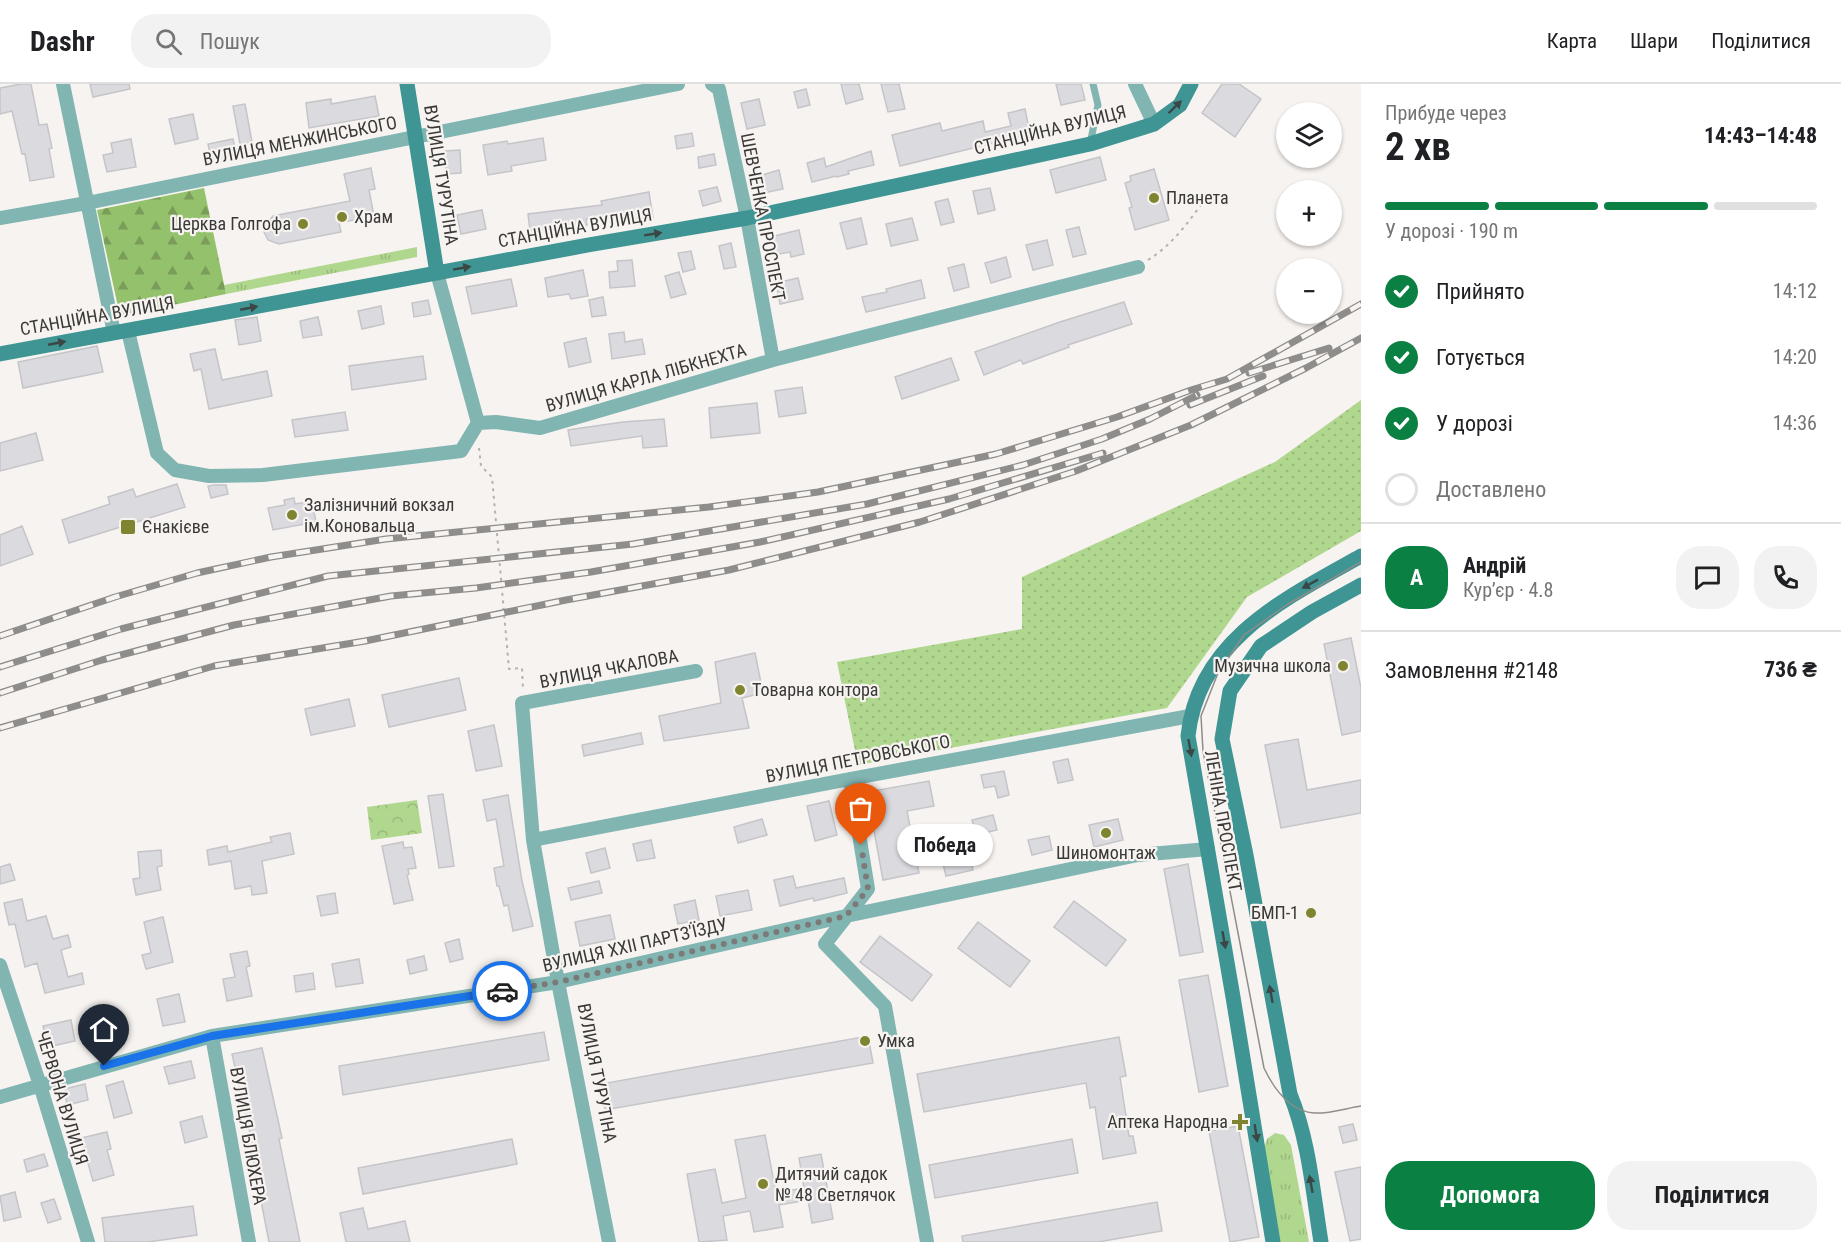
<!DOCTYPE html>
<html lang="uk">
<head>
<meta charset="utf-8">
<style>
	:root { --surface:#fff; --page:#f2f2f2; --text:#202124; --muted:#757577; --line:#e0e0e0; --accent:#0b8043 }
	body { margin:0; font-family:"Roboto Condensed",sans-serif; background:var(--page); color:var(--text); height:100vh; display:flex; flex-direction:column; font-size:22px; white-space:nowrap }
	* { box-sizing:border-box; margin:0 }
	p { font-size:20px; color:var(--muted) }
	.icon { flex:none; width:33px; height:33px; fill:none; stroke:currentColor; stroke-width:2; stroke-linecap:round; stroke-linejoin:round }
	.map { position:relative; flex:1; overflow:hidden }
	.details { display:flex; flex-direction:column; background:var(--surface); width:480px }
	.details>* { flex:none }
	.buttons { position:absolute; left:1276px; top:18px; display:grid; gap:12px }
	.buttons a { display:grid; place-items:center; width:66px; height:66px; border-radius:50%; background:var(--surface); box-shadow:0 2px 4px #0004; font-size:30px }
	.pin { position:absolute; display:grid; place-items:center; width:51px; height:51px; color:#fff; margin:-62px -26px; border-radius:50% 50% 50% 0; rotate:-45deg; box-shadow:0 0 6px #0007 }
	.pin .icon { rotate:45deg }
	.courier { position:absolute; display:grid; place-items:center; width:60px; height:60px; margin:-30px; border:4px solid #1a73e8; border-radius:50%; background:#fff; color:#222; box-shadow:0 2px 8px #0007 }
	.bubble { position:absolute; height:42px; border-radius:21px; background:var(--surface); box-shadow:0 2px 4px #0004; font-size:20px; font-weight:700; line-height:42px; text-align:center }
	.headline em { font-style:normal; font-weight:700 }
	.headline div { display:flex; flex-direction:column-reverse }
	.headline { display:flex; align-items:center; justify-content:space-between; height:102px; padding:0 24px }
	h1 { font-size:39px; font-weight:700; line-height:45px }
	.bar { display:grid; grid-template-columns:repeat(4,1fr); gap:9px 6px; align-content:center; height:72px; padding:0 24px }
	.bar i { height:8px; border-radius:4px; background:var(--line) }
	.bar .selected { background:var(--accent) }
	.bar p { grid-column:span 4 }
	.line { display:flex; align-items:center; gap:15px; padding:0 24px; border-top:2px solid var(--line) }
	.line div { flex:1 }
	.round { display:grid; place-items:center; flex:none; width:63px; height:63px; border-radius:24px; background:var(--page) }
	ol { padding:0 24px; list-style:none }
	li { display:flex; align-items:center; gap:18px; height:66px }
	li p { margin-inline-start:auto }
	li .icon { padding:6px; border-radius:50%; background:var(--accent); color:#fff; stroke-width:4 }
	li:last-child { color:var(--muted) }
	li i { width:33px; height:33px; border:3px solid var(--line); border-radius:50% }
	.action { display:flex; gap:12px; margin-top:auto; padding:12px 24px }
	.action a { flex:1; height:69px; border-radius:24px; background:var(--accent); color:#fff; font-size:24px; font-weight:700; line-height:69px; text-align:center }
	.action a+a { background:var(--page); color:var(--text) }
	header { display:flex; align-items:center; gap:36px; box-sizing:border-box; height:84px; padding:0 30px; background:var(--surface); border-bottom:2px solid var(--line) }
	header strong { font-size:28px }
	nav { display:flex; gap:33px; margin-inline-start:auto; font-size:21px }
	.search { width:420px; height:54px; background:var(--page); display:flex; align-items:center; gap:15px; box-sizing:border-box; padding:0 21px; border-radius:24px; color:var(--muted); font-size:22px }
	main { display:flex; flex:1; min-height:0 }
	.map>svg:first-child { display:block }
</style>
</head>
<body>
<header>
<strong>Dashr</strong>
<div class="search"><svg class="icon" aria-label="search" viewBox="0 0 24 24"><circle cx="10" cy="10" r="6"/><path d="M15 15l6 6"/></svg>Пошук</div>
<nav><a>Карта</a><a>Шари</a><a>Поділитися</a></nav>
</header>
<main>
<div class="map">
<svg width="1361" height="1158" viewBox="0 0 1361 1158">
	<defs>
		<pattern id="grass-tufts" width="24" height="20" patternUnits="userSpaceOnUse" patternTransform="scale(1.5)"><rect width="24" height="20" fill="#b0d78e"/><path d="M3 7l-1-3M5 7V3M7 7l1-3M15 17l-1-3M17 17v-4M19 17l1-3" fill="none" stroke="#98b97b"/></pattern>
		<pattern id="forest-firs" width="22" height="20" patternUnits="userSpaceOnUse" patternTransform="scale(1.5)"><rect width="22" height="20" fill="#94c16c"/><path d="M5 1l3.5 6h-7zM16 11l3.5 6h-7z" fill="#7a9e5a"/></pattern>
		<pattern id="park-crowns" width="20" height="18" patternUnits="userSpaceOnUse" patternTransform="scale(1.5)"><rect width="20" height="18" fill="#b0d78e"/><path d="M2 6a3 3 0 1 1 6 0M12 15a3 3 0 1 1 6 0" fill="none" stroke="#98b97b"/></pattern>
		<pattern id="garden-dots" width="8" height="8" patternUnits="userSpaceOnUse" patternTransform="scale(1.5)"><rect width="8" height="8" fill="#b0d78e"/><path d="M2 2h.1M6 6h.1" fill="none" stroke="#98b97b" stroke-width="1.8" stroke-linecap="round"/></pattern>
	</defs>
	<rect width="100%" height="100%" fill="#f7f3f0"/>
	<!-- grass -->
	<path fill="url(#grass-tufts)" d="M417,163V173L226,210L224,201Z
		M1275,1049L1284,1051L1291,1061L1309,1158H1280L1264,1064L1267,1055Z"/>
	<!-- forest -->
	<path fill="url(#forest-firs)" d="M204,104L226,210L120,232L97,126Z"/>
	<!-- park -->
	<path fill="url(#park-crowns)" d="M417,716L422,749L371,756L367,723Z"/>
	<!-- garden -->
	<path fill="url(#garden-dots)" d="M1361,316V447L1247,513L1167,624L858,681L837,578L1022,545V493L1275,378Z"/>
	<!-- building -->
	<path fill="#dbdbdf" stroke="#c5c4c9" stroke-width="1.5" d="M21,0H31L39,41L47,40L52,64L49,65L54,93L30,97L25,70H22L12,27L0,30V4Z
		M90,0H129L130,5L93,13Z
		M841,0H859L863,15L846,20Z
		M881,0H899L905,25L888,28Z
		M1056,0H1081L1085,16L1061,21Z
		M1222,0H1239L1261,15L1235,53L1202,29Z
		M806,5L810,21L798,24L794,8Z
		M375,12L379,32L309,44L306,19L331,15V20Z
		M759,15L765,41L747,45L741,19Z
		M245,20L252,58L240,60L233,22Z
		M1025,25L1030,50L900,82L892,51L940,39L942,47L983,37L985,48L1011,42L1008,29Z
		M193,30L198,55L175,60L169,35Z
		M692,49L694,62L677,65L675,52Z
		M543,54L546,76L511,82L512,87L488,91L483,61L507,57L508,60Z
		M131,55L136,83L107,88L103,71L113,69L111,59Z
		M233,55L237,74L212,79L208,60Z
		M460,66L461,89L446,90L445,67Z
		M871,67L874,81L848,87L849,90L837,93L836,92L812,98L807,79L824,74L826,83Z
		M714,70L716,81L699,84L698,73Z
		M1100,73L1106,96L1056,109L1050,86Z
		M371,84L375,105L369,106L374,132L339,139L341,148L279,160L268,156L264,148L265,142L273,132L350,117L344,90Z
		M1154,85L1169,136L1135,146L1129,124L1132,123L1125,99L1131,97L1130,92Z
		M779,86L783,105L763,109L759,92Z
		M717,103L721,117L703,122L699,107Z
		M990,104L995,126L978,130L973,107Z
		M649,108L653,134L634,137L632,127L586,135L587,141L530,147L528,130L602,121L601,117Z
		M948,115L954,138L941,141L935,118Z
		M482,126L486,145L461,150L457,131Z
		M861,134L867,160L847,165L840,139Z
		M912,134L918,156L891,162L886,140Z
		M1079,143L1086,170L1073,173L1066,146Z
		M799,146L804,170L791,173L790,168L774,171L770,153Z
		M1047,156L1053,181L1033,186L1026,161Z
		M731,159L736,183L724,185L719,162Z
		M691,167L695,185L683,188L678,169Z
		M1006,173L1011,193L991,199L985,179Z
		M632,176L635,202L610,204L609,188L618,187L617,177Z
		M964,180L969,203L954,207L948,184Z
		M583,186L588,212L571,215L569,210L548,213L545,194Z
		M679,188L686,210L671,214L665,192Z
		M798,194L803,215L780,220L776,199Z
		M511,195L517,222L472,230L466,203Z
		M921,196L925,214L866,228L862,213L887,208L886,205Z
		M603,213L606,231L592,233L589,216Z
		M428,216L431,230L414,233L412,219Z
		M1124,218L1132,240L1068,261L1069,263L1023,280L1021,276L984,291L975,268L1060,238Z
		M381,222L384,240L362,245L358,227Z
		M257,233L261,257L239,261L235,236Z
		M318,233L322,251L303,254L300,237Z
		M624,248L625,258L642,255L645,270L612,275L609,250Z
		M586,254L591,278L569,283L564,259Z
		M97,262L103,288L23,304L18,278Z
		M215,265L222,296L267,287L272,312L209,325L201,285L194,287L190,270Z
		M423,272L426,295L352,306L349,282Z
		M951,274L959,296L902,315L895,293Z
		M802,303L806,329L779,333L775,307Z
		M757,319L760,349L711,354L709,324Z
		M345,328L348,346L295,353L292,336Z
		M664,335L667,362L643,364L642,352L571,362L568,346L623,338Z
		M36,349L43,376L0,387V359Z
		M177,400L185,423L69,459L62,436L110,420L108,413L133,405L136,413Z
		M214,401H226L228,410L211,414L208,402Z
		M294,414L295,420L312,417L316,438L273,446L268,424L285,421L284,416Z
		M22,442L33,470L0,482V451Z
		M1351,554L1361,604V647L1342,651L1324,560Z
		M755,569L763,609L742,614L749,644L664,657L659,632L721,619L715,578Z
		M459,594L466,626L389,643L382,611Z
		M349,615L355,642L311,651L305,625Z
		M494,641L502,682L476,687L468,647Z
		M641,649L643,660L584,672L582,661Z
		M1298,655L1307,706L1361,696V729L1281,744L1265,661Z
		M1068,675L1073,696L1058,699L1053,678Z
		M1004,687L1009,711L998,714L995,702L984,704L981,691Z
		M929,697L934,722L907,727L919,789L883,796L867,708Z
		M443,710L454,782L439,784L428,712Z
		M508,711L522,797L533,842L513,847L508,821L504,822L499,802H497L494,784L504,782L496,735L487,737L483,716Z
		M829,717L837,751L815,757L807,722Z
		M993,731L997,746L976,751L972,736Z
		M762,735L767,751L738,759L734,743Z
		M1118,735L1123,756L1094,763L1089,741Z
		M290,749L294,770L262,777L267,809L252,811L251,802L235,805L231,777L209,781L207,766L227,762L228,768L272,758L270,753Z
		M1049,752L1052,766L1032,771L1028,756Z
		M651,756L655,774L637,777L633,760Z
		M403,758L404,764L412,763L416,784L408,785L409,790L407,791L413,816L394,820L382,762Z
		M967,761L973,786L946,792L940,767Z
		M605,764L610,784L591,789L586,769Z
		M161,766L162,782L157,783L161,806L136,811L133,795L140,794L138,768Z
		M10,780L15,796L0,800V783Z
		M1188,780L1203,868L1180,872L1164,785Z
		M793,792L796,804L844,794L847,809L814,817L813,814L780,822L774,796Z
		M599,797L602,809L571,816L568,804Z
		M748,806L752,826L720,832L716,812Z
		M335,809L338,829L321,832L317,812Z
		M22,815L27,837L46,832L53,855L68,851L71,863L61,866L68,893L82,889L84,900L45,909L37,879L25,883L15,840L9,841L4,819Z
		M695,816L699,836L678,840L674,821Z
		M1074,817L1126,856L1106,882L1054,843Z
		M610,831L615,855L580,862L575,838Z
		M163,833L173,878L146,885L142,871L151,869L144,838Z
		M978,838L1030,877L1010,903L958,864Z
		M880,852L932,891L912,917L860,878Z
		M459,855L463,875L450,878L445,859Z
		M247,867L250,882L246,883L252,912L227,917L223,895L235,893L230,870Z
		M424,872L427,886L410,890L407,876Z
		M359,875L363,899L336,903L332,880Z
		M313,889L315,905L296,908L294,892Z
		M1208,891L1228,1002L1199,1008L1179,896Z
		M179,910L185,938L163,942L157,915Z
		M113,928L117,952L96,955L93,931Z
		M71,936L75,957L48,963L43,942Z
		M544,948L549,976L343,1011L339,982Z
		M868,952L873,979L605,1026L601,1000Z
		M1119,953L1126,992L1120,993L1129,1052H1133L1136,1069L1103,1075L1095,1023L1090,1024L1086,999L924,1028L917,990Z
		M262,964L282,1054L279,1055L300,1158H269L253,1076H256L232,970Z
		M191,977L195,994L169,1000L164,983Z
		M123,997L132,1029L114,1034L106,1002Z
		M85,1000L88,1016L67,1021L64,1005Z
		M202,1032L207,1053L185,1059L180,1038Z
		M1353,1040L1357,1056L1343,1059L1339,1043Z
		M1238,1042L1259,1153L1230,1158L1209,1047Z
		M107,1048L111,1065L107,1066L114,1091L93,1097L81,1054Z
		M765,1051L776,1109L804,1104L799,1074L821,1070L833,1135L812,1139L808,1116L779,1121L783,1143L754,1148L750,1127L723,1132L727,1156L699,1158L687,1090L715,1085L722,1119L746,1114L735,1056Z
		M512,1055L517,1080L363,1110L358,1084Z
		M1072,1055L1078,1089L935,1114L929,1081Z
		M44,1070L48,1082L27,1088L24,1076Z
		M1361,1083V1155L1350,1157L1335,1088Z
		M15,1108L21,1133L4,1137L0,1112Z
		M54,1115L61,1135L48,1139L41,1119Z
		M1157,1118L1162,1147L1098,1158H963L962,1152Z
		M193,1122L197,1151L148,1158H105L102,1134Z
		M363,1124L368,1145L405,1137L410,1158H346L340,1129Z"/>
	<g fill="none" stroke-linecap="round" stroke-linejoin="round">
		<!-- path -->
		<path stroke="#b4b1ae" stroke-width="2" stroke-dasharray="3 4.5" stroke-linecap="butt" d="M1148,176C1172,161 1187,140 1203,118
			M479,364L481,382L492,393L509,585L522,584L523,605"/>
		<!-- lane -->
		<path stroke="#81b5b2" stroke-width="7" d="M1090,60L1098,21L1093,0"/>
		<!-- street -->
		<path stroke="#81b5b2" stroke-width="14" d="M63,0L114,249
			M712,0L719,5L747,134L773,276
			M1135,0L1154,40
			M0,134L87,119L678,0
			M437,189L478,339
			M128,247L157,369L175,386L209,392L263,391L461,367L478,339L496,338L540,344L773,276L1138,183
			M850,695L868,805L825,860L885,922L927,1158
			M533,756L850,695L1190,632
			M0,881L40,1001L88,1158
			M212,952L249,1158
			M0,1013L212,952L558,898L846,832L1138,771L1208,765
			M609,1158L558,898L533,756L522,619L696,587"/>
		<!-- secondary -->
		<path stroke="#3e9593" stroke-width="15" d="M407,0L437,189
			M0,270L588,161L747,134L1090,60L1154,40L1180,21L1191,0
			M1273,1158L1233,913L1188,652C1198,556 1286,514 1361,472
			M1321,1158C1313,1109 1309,1056 1290,1010L1246,771L1222,655L1230,607L1261,562L1312,528L1361,501"/>
		<!-- tram -->
		<path stroke="#8f8d8b" stroke-width="1.5" d="M1361,478L1288,520L1244,551L1218,589L1201,632L1203,667L1264,984C1274,1005 1289,1027 1314,1029C1329,1030 1347,1024 1361,1022"/>
		<!-- rail casing -->
		<g stroke="#8f8d8b" stroke-width="7">
			<path id="rail" d="M1249,289L1329,264
				M1190,321L1263,292
				M0,552L115,513L197,489L271,473L386,455L709,423L818,408L996,370L1117,333L1191,306L1227,295L1361,220
				M0,583L121,545L328,492L633,460L867,420L1023,381L1102,355L1150,335L1197,311
				M0,609L102,576L234,541L391,512L476,504L591,488L760,458L949,415L1103,369
				M0,644L214,582L365,557L566,516L729,486L920,438L1076,387L1191,341L1306,284L1361,254"/>
		</g>
		<!-- rail -->
		<use href="#rail" stroke="#f7f3f0" stroke-width="4.5" stroke-dasharray="14" stroke-linecap="butt"/>
	</g>
	<!-- one-way arrows -->
	<defs><path id="oneway-solid" d="M-6-.8H1V-3.2L6.5 0L1 3.2V.8H-6Z" transform="scale(1.5)"/></defs>
	<g fill="#3b4745">
		<use href="#oneway-solid" transform="translate(1175 23) rotate(-44)"/>
		<use href="#oneway-solid" transform="translate(653 150) rotate(-9)"/>
		<use href="#oneway-solid" transform="translate(462 184) rotate(-10)"/>
		<use href="#oneway-solid" transform="translate(249 224) rotate(-11)"/>
		<use href="#oneway-solid" transform="translate(57 259) rotate(-11)"/>
		<use href="#oneway-solid" transform="translate(1310 500) rotate(151)"/>
		<use href="#oneway-solid" transform="translate(1190 664) rotate(80)"/>
		<use href="#oneway-solid" transform="translate(1224 856) rotate(80)"/>
		<use href="#oneway-solid" transform="translate(1271 910) rotate(-100)"/>
		<use href="#oneway-solid" transform="translate(1256 1049) rotate(81)"/>
		<use href="#oneway-solid" transform="translate(1311 1100) rotate(-100)"/>
	</g>
	<g fill="none" stroke-linecap="round" stroke-linejoin="round">
		<!-- done -->
		<path stroke="#7c7a78" stroke-width="6" stroke-dasharray="0 10.8" d="M502,907L558,898L846,832L868,805L861,761"/>
		<!-- route -->
		<path stroke="#1a73e8" stroke-width="8" d="M104,982L212,952L502,907"/>
	</g>
	<!-- markers -->
	<g fill="#7e842f" stroke="#f7f3f0" stroke-width="2">
		<circle cx="1154" cy="114" r="6"/>
		<circle cx="342" cy="133" r="6"/>
		<circle cx="303" cy="140" r="6"/>
		<circle cx="292" cy="431" r="6"/>
		<rect x="120" y="435" width="16" height="16" rx="3"/>
		<circle cx="1343" cy="582" r="6"/>
		<circle cx="740" cy="606" r="6"/>
		<circle cx="1106" cy="749" r="6"/>
		<circle cx="1311" cy="829" r="6"/>
		<circle cx="865" cy="957" r="6"/>
		<path d="M1237 1029h6v6h6v6h-6v6h-6v-6h-6v-6h6z"/>
		<circle cx="763" cy="1100" r="6"/>
	</g>
	<g text-anchor="middle" stroke-width="4.5" stroke-linejoin="round" paint-order="stroke">
		<!-- street labels -->
		<g font-size="18" fill="#3a3937" stroke="#f7f3f0">
			<text transform="translate(1050 46) rotate(-14)" y="6">СТАНЦІЙНА ВУЛИЦЯ</text>
			<text transform="translate(300 57) rotate(-11)" y="6">ВУЛИЦЯ МЕНЖИНСЬКОГО</text>
			<text transform="translate(441 91) rotate(81)" y="6">ВУЛИЦЯ ТУРУТІНА</text>
			<text transform="translate(763 133) rotate(79)" y="6">ШЕВЧЕНКА ПРОСПЕКТ</text>
			<text transform="translate(575 144) rotate(-10)" y="6">СТАНЦІЙНА ВУЛИЦЯ</text>
			<text transform="translate(97 232) rotate(-10)" y="6">СТАНЦІЙНА ВУЛИЦЯ</text>
			<text transform="translate(646 294) rotate(-16)" y="6">ВУЛИЦЯ КАРЛА ЛІБКНЕХТА</text>
			<text transform="translate(609 585) rotate(-11)" y="6">ВУЛИЦЯ ЧКАЛОВА</text>
			<text transform="translate(858 675) rotate(-11)" y="6">ВУЛИЦЯ ПЕТРОВСЬКОГО</text>
			<text transform="translate(1223 737) rotate(80)" y="6">ЛЕНІНА ПРОСПЕКТ</text>
			<text transform="translate(635 861) rotate(-13)" y="6">ВУЛИЦЯ XXII ПАРТЗ'ЇЗДУ</text>
			<text transform="translate(597 989) rotate(79)" y="6">ВУЛИЦЯ ТУРУТІНА</text>
			<text transform="translate(62 1014) rotate(73)" y="6">ЧЕРВОНА ВУЛИЦЯ</text>
			<text transform="translate(248 1052) rotate(80)" y="6">ВУЛИЦЯ БЛЮХЕРА</text>
		</g>
		<!-- poi labels -->
		<g font-size="18" fill="#3a3937" stroke="#f7f3f0" text-anchor="start">
			<text x="1166" y="120">Планета</text>
			<text x="354" y="139">Храм</text>
			<text x="291" y="146" text-anchor="end">Церква Голгофа</text>
			<text x="304" y="427">Залізничний вокзал<tspan x="304" dy="21">ім.Коновальца</tspan></text>
			<text x="142" y="449">Єнакієве</text>
			<text x="1331" y="588" text-anchor="end">Музична школа</text>
			<text x="752" y="612">Товарна контора</text>
			<text x="1106" y="775" text-anchor="middle">Шиномонтаж</text>
			<text x="1299" y="835" text-anchor="end">БМП-1</text>
			<text x="877" y="963">Умка</text>
			<text x="1228" y="1044" text-anchor="end">Аптека Народна</text>
			<text x="775" y="1096">Дитячий садок<tspan x="775" dy="21">№ 48 Светлячок</tspan></text>
		</g>
	</g>
</svg>
<div class="buttons">
<a><svg class="icon" aria-label="layers" viewBox="0 0 24 24"><path d="M12 4l9 5-9 5-9-5zM3 14l9 5 9-5"/></svg></a>
<a>+</a>
<a>−</a>
</div>
<div class="pin" style="left:861px;top:761px;background:#ea580c"><svg class="icon" aria-label="bag" viewBox="0 0 24 24"><path d="M5 8h14l-1 12H6zM9 8a3 3 0 0 1 6 0"/></svg></div>
<div class="pin" style="left:104px;top:982px;background:#1f2937"><svg class="icon" aria-label="home" viewBox="0 0 24 24"><path d="M3 11l9-7 9 7M6 9v11h12V9"/></svg></div>
<div class="courier" style="left:502px;top:907px"><svg class="icon" aria-label="car" viewBox="0 0 24 24"><path d="M5 17H2v-5l4-1 3-4h7l3 4 3 1v5h-3M9 17h6M6 11h13"/><circle cx="7" cy="17" r="2"/><circle cx="17" cy="17" r="2"/></svg></div>
<div class="bubble" style="left:897px;top:740px;width:96px">Победа</div>
</div>
<section class="details">
<div class="headline"><div><h1>2 хв</h1><p>Прибуде через</p></div><em>14:43–14:48</em></div>
<div class="bar"><i class="selected"></i><i class="selected"></i><i class="selected"></i><i></i><p>У дорозі · 190 m</p></div>
<ol>
<li><svg class="icon" aria-label="check" viewBox="0 0 24 24"><path d="M5 12l5 5 9-10"/></svg>Прийнято<p>14:12</p></li>
<li><svg class="icon" aria-label="check" viewBox="0 0 24 24"><path d="M5 12l5 5 9-10"/></svg>Готується<p>14:20</p></li>
<li><svg class="icon" aria-label="check" viewBox="0 0 24 24"><path d="M5 12l5 5 9-10"/></svg>У дорозі<p>14:36</p></li>
<li><i></i>Доставлено</li>
</ol>
<div class="line" style="height:108px"><b class="round" style="background:var(--accent);color:#fff">А</b><div><b>Андрій</b><p>Кур’єр · 4.8</p></div><a class="round"><svg class="icon" aria-label="chat" viewBox="0 0 24 24"><path d="M4 5h16v11H9l-5 4z"/></svg></a><a class="round"><svg class="icon" aria-label="phone" viewBox="0 0 24 24"><path d="M5 4h4l2 5-3 2q2 4 5 5l2-3 5 2v4C11 20 4 13 5 4z"/></svg></a></div>
<div class="line" style="height:78px"><div>Замовлення #2148</div><b>736 ₴</b></div>
<div class="action"><a>Допомога</a><a>Поділитися</a></div>
</section>
</main>
</body>
</html>
